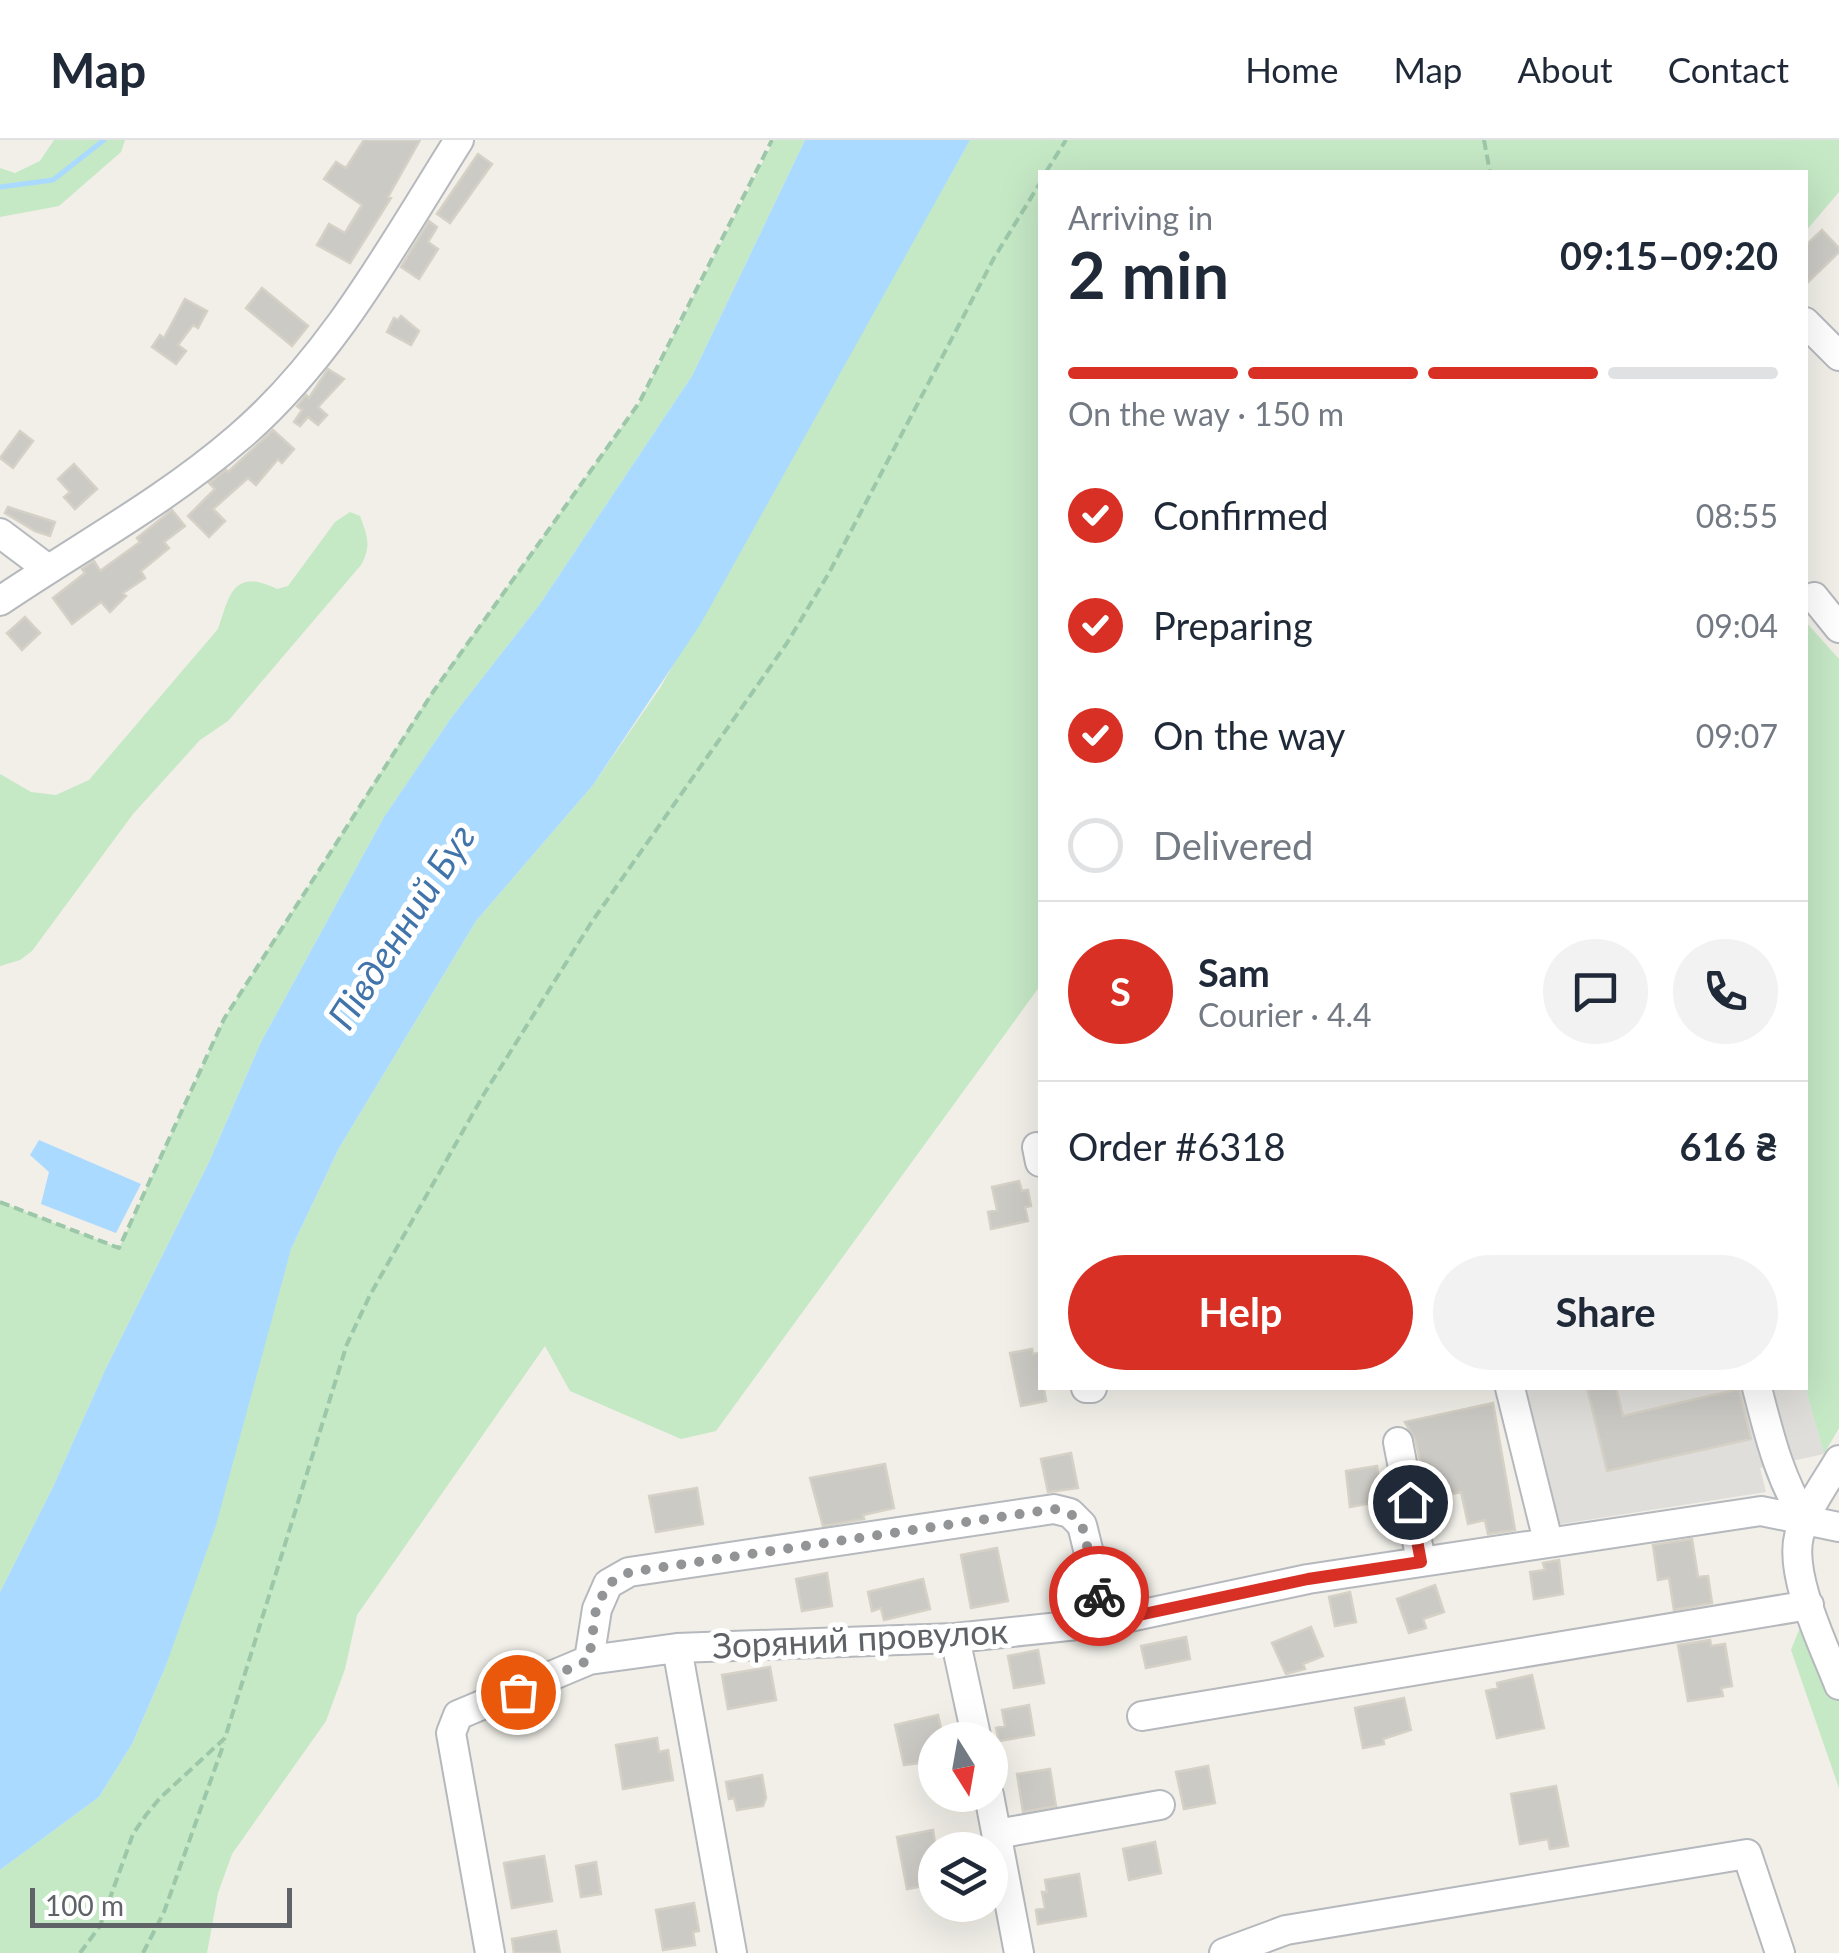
<!DOCTYPE html>
<html lang="en">
<head>
<meta charset="utf-8">
<style>
	:root { --surface:#fff; --page:#f2f2f3; --text:#1f2937; --muted:#747a83; --line:#e0e1e3; --accent:#d93025 }
	body { margin:0; font-family:Lato,sans-serif; background:var(--page); color:var(--text); height:100vh; display:flex; flex-direction:column; font-size:38px; white-space:nowrap }
	* { box-sizing:border-box; margin:0 }
	p { font-size:32px; color:var(--muted) }
	.icon { flex:none; width:55px; height:55px; fill:none; stroke:currentColor; stroke-width:2; stroke-linecap:round; stroke-linejoin:round }
	.map { position:relative; flex:1; overflow:hidden }
	.details { position:absolute; left:1038px; top:30px; width:770px; height:1220px; display:flex; flex-direction:column; background:var(--surface); border-radius:0px; box-shadow:0 10px 40px #0002 }
	.details>* { flex:none }
	.needle { width:65px; rotate:169deg }
	.tools { position:absolute; left:918px; top:1582px; display:grid; gap:20px }
	.tools a { display:grid; place-items:center; width:90px; height:90px; border-radius:50%; background:var(--surface); box-shadow:0 10px 40px #0002; font-size:50px }
	.scale { position:absolute; left:30px; bottom:25px; width:262px; box-sizing:border-box; padding-left:10px; border:5px solid #5f6368; border-top:0; font-size:28px; line-height:35px; white-space:nowrap; color:#5f6368; -webkit-text-stroke:8px #fff; paint-order:stroke }
	.pin { position:absolute; display:grid; place-items:center; width:85px; height:85px; color:#fff; margin:-42px; border:5px solid #fff; border-radius:50%; box-shadow:0 2px 10px #0007 }
	.courier { position:absolute; display:grid; place-items:center; width:100px; height:100px; margin:-50px; border:8px solid #d93025; border-radius:50%; background:#fff; color:#222; box-shadow:0 2px 12px #0007 }
	.summary em { font-style:normal; font-weight:700 }
	.summary div { display:flex; flex-direction:column-reverse }
	.summary { display:flex; align-items:center; justify-content:space-between; height:170px; padding:0 30px }
	h1 { font-size:65px; font-weight:700; line-height:75px }
	.bar { display:grid; grid-template-columns:repeat(4,1fr); gap:15px 10px; align-content:center; height:120px; padding:0 30px }
	.bar i { height:12px; border-radius:8px; background:var(--line) }
	.bar .selected { background:var(--accent) }
	.bar p { grid-column:span 4 }
	.line { display:flex; align-items:center; gap:25px; padding:0 30px; border-top:2px solid var(--line) }
	.line div { flex:1 }
	.round { display:grid; place-items:center; flex:none; width:105px; height:105px; border-radius:52px; background:var(--page) }
	ol { padding:0 30px; list-style:none }
	li { display:flex; align-items:center; gap:30px; height:110px }
	li p { margin-inline-start:auto }
	li .icon { padding:10px; border-radius:50%; background:var(--accent); color:#fff; stroke-width:4 }
	li:last-child { color:var(--muted) }
	li i { width:55px; height:55px; border:5px solid var(--line); border-radius:50% }
	.cta { display:flex; gap:20px; margin-top:auto; padding:20px 30px }
	.cta a { flex:1; height:115px; border-radius:60px; background:var(--accent); color:#fff; font-size:40px; font-weight:700; line-height:115px; text-align:center }
	.cta a+a { background:var(--page); color:var(--text) }
	header { display:flex; align-items:center; gap:60px; box-sizing:border-box; height:140px; padding:0 50px; background:var(--surface); border-bottom:2px solid var(--line) }
	header strong { font-size:48px }
	nav { display:flex; gap:55px; margin-inline-start:auto; font-size:35px }
	.map>svg:first-child { display:block }
</style>
</head>
<body>
<header>
<strong>Map</strong>
<nav><a>Home</a><a>Map</a><a>About</a><a>Contact</a></nav>
</header>
<div class="map">
<svg width="1839" height="1813" viewBox="0 0 1839 1813">
	<rect width="100%" height="100%" fill="#f1efe8"/>
	<!-- industrial -->
	<path fill="#e0deda" d="M1805,1246L1824,1314L1760,1328L1766,1352L1555,1385L1520,1248Z"/>
	<!-- green -->
	<path fill="#c5e8c5" d="M54,0H125L121,12L59,66L0,77V28L15,33L40,21Z
		M774,0H805L692,236L540,464L451,578L384,677L261,902L209,1022L106,1228L53,1347L0,1452V1062L119,1108L224,879L432,552L639,263Z
		M970,0H1839V52L1805,92V32H1040V846L716,1291L681,1299L570,1251L545,1206L357,1475L345,1529L326,1581L232,1714L218,1753L207,1813H0V1730L99,1657L132,1604L165,1528L291,1109L339,1008L476,781L593,645L660,548Z
		M350,372L360,376C367,395 372,406 361,425L228,581L200,600L133,674L32,811L20,820L0,826V634L31,652L56,655L89,640L218,489C230,454 233,428 277,449L288,446L335,382Z
		M1805,481L1839,519V1288L1824,1314L1805,1246Z
		M1809,1465L1839,1545V1648L1791,1510Z"/>
	<!-- water -->
	<path fill="#aadaff" d="M805,0H970L700,485L593,645L476,781L339,1008L291,1109L216,1385L165,1528L132,1604L99,1657L0,1730V1452L53,1347L106,1228L209,1022L261,902L384,677L451,578L540,464L692,236Z
		M39,1000L141,1044L116,1093L41,1064L49,1032L30,1015Z"/>
	<g fill="none" stroke-linecap="round" stroke-linejoin="round">
		<!-- stream -->
		<path stroke="#aadaff" stroke-width="5" d="M0,47L53,40L104,0"/>
	</g>
	<!-- building -->
	<path fill="#cccac5" stroke="#d6d1c6" stroke-width="2.5" d="M364,0H420L388,57L391,58L350,123L317,105L329,84L345,93L362,65L324,39L336,22L346,28Z
		M478,14L492,24L450,83L437,74Z
		M429,81L437,87L428,102L438,109L419,139L401,127Z
		M1822,90L1839,108V112L1805,145V106Z
		M262,148L308,186L292,206L246,168Z
		M185,159L207,171L198,188L193,185L178,205L186,211L176,224L152,207L160,195L164,198Z
		M401,176L419,191L411,205L387,192L394,178L398,180Z
		M328,229L344,239L318,267L327,275L318,285L308,277L300,286L294,282L302,270L297,266L306,255L309,258Z
		M273,290L294,309L282,323L278,319L256,345L248,338L213,369L225,381L209,397L188,376L215,349L209,343L226,330L228,332Z
		M20,291L33,301L13,328L0,318Z
		M74,324L97,349L75,369L64,357L70,352L58,339Z
		M8,367L55,382L50,396L35,391L5,373Z
		M172,370L185,386L164,402L169,408L141,431L145,438L123,453L126,456L110,472L101,462L72,484L53,458L85,433L82,429L94,421L100,431L140,402L137,398Z
		M25,477L40,493L22,510L7,493Z
		M1019,1041L1022,1051L1028,1050L1031,1066L1025,1067L1028,1081L991,1089L988,1072L997,1070L992,1047Z
		M1032,1209L1033,1214L1040,1213V1248H1044L1046,1261L1021,1266L1010,1213Z
		M1587,1248H1616L1623,1276L1739,1249L1751,1299L1607,1331Z
		M1493,1263L1515,1390L1488,1394L1485,1380L1468,1384L1461,1352L1429,1359L1415,1299L1405,1282Z
		M1071,1313L1078,1348L1048,1352L1041,1319Z
		M885,1324L894,1368L863,1375L864,1379L823,1386L810,1338Z
		M1377,1326L1382,1361L1350,1367L1346,1331Z
		M697,1348L703,1384L656,1392L649,1356Z
		M1692,1399L1698,1437L1708,1436L1712,1463L1674,1470L1669,1438L1658,1440L1653,1405Z
		M997,1408L1008,1461L971,1468L961,1415Z
		M1559,1420L1563,1454L1534,1459L1530,1432L1545,1430L1543,1423Z
		M827,1433L832,1466L802,1471L796,1439Z
		M923,1439L930,1469L884,1480L881,1468L872,1471L868,1452Z
		M1435,1445L1444,1472L1423,1479L1426,1488L1409,1493L1397,1459Z
		M1350,1452L1356,1482L1335,1486L1329,1457Z
		M1311,1487L1323,1516L1303,1524L1305,1529L1286,1534L1272,1503Z
		M1186,1497L1190,1519L1146,1528L1141,1506Z
		M1710,1500L1711,1506L1725,1504L1732,1546L1721,1548L1723,1556L1688,1561L1678,1505Z
		M1038,1510L1044,1543L1014,1548L1008,1516Z
		M770,1527L776,1560L728,1569L722,1535Z
		M1532,1535L1544,1588L1497,1598L1486,1551L1498,1548L1497,1543Z
		M1404,1558L1411,1590L1383,1599L1384,1604L1363,1608L1355,1568Z
		M1029,1565L1034,1595L999,1601L996,1588L1005,1586L1002,1570Z
		M938,1575L943,1597L935,1600V1621L904,1625L895,1585Z
		M657,1598L659,1612L668,1610L673,1640L623,1649L616,1605Z
		M1208,1626L1215,1663L1184,1669L1176,1632Z
		M1050,1629L1056,1666L1023,1672L1017,1634Z
		M762,1635L766,1658L763,1666L737,1670L734,1658L729,1659L726,1642Z
		M1556,1646L1568,1706L1550,1709L1548,1699L1520,1704L1511,1654Z
		M933,1690L936,1710L935,1744L907,1749L897,1697Z
		M1155,1702L1161,1733L1129,1740L1123,1709Z
		M544,1716L552,1761L512,1768L504,1723Z
		M596,1722L601,1754L581,1757L576,1726Z
		M1079,1734L1086,1776L1038,1784L1036,1770L1045,1768L1042,1752H1047L1045,1740Z
		M694,1763L699,1791L693,1792L695,1805L663,1810L656,1770Z
		M556,1791L560,1813H514L512,1799Z"/>
	<g fill="none" stroke-linecap="round" stroke-linejoin="round">
		<!-- minor casing -->
		<g stroke="#b5b8bc" stroke-width="32">
			<path id="minor" d="M1805,182L1839,216
				M0,393L48,429
				M1814,457L1839,488
				M0,461C80,407 165,361 238,298C332,218 394,103 459,0
				M1037,1007L1040,1022
				M1086,1248H1092
				M1510,1248L1548,1401
				M1757,1248C1769,1294 1779,1338 1805,1379
				M1398,1302L1421,1421
				M1839,1320C1825,1344 1806,1369 1799,1396C1789,1436 1824,1506 1839,1545
				M955,1498L977,1600
				M677,1508L732,1813
				M589,1520L597,1469L608,1444L629,1432L1054,1369L1070,1373L1082,1385L1106,1482
				M1142,1576L1809,1465
				M989,1655L1019,1813
				M997,1694L1160,1665
				M490,1813L451,1593L458,1575L589,1520L677,1508L955,1498L1106,1482L1308,1439L1761,1371L1839,1387
				M1224,1813L1286,1790L1747,1714L1780,1813"/>
		</g>
		<!-- path -->
		<path stroke="#9cc7a9" stroke-width="4" stroke-dasharray="10 5" stroke-linecap="butt" d="M1484,0L1490,32
			M1046,32L1066,0
			M0,1062L119,1108L224,879L433,552L639,263L772,0
			M80,1813L100,1786L133,1694L146,1675L160,1658L225,1598L347,1204L370,1155L484,954L591,783L787,503L829,433L994,118L1040,43
			M143,1813L164,1772L224,1603"/>
		<!-- minor -->
		<use href="#minor" stroke="#fff" stroke-width="28"/>
	</g>
	<g fill="none" stroke-linecap="round" stroke-linejoin="round">
		<!-- done -->
		<path stroke="#929495" stroke-width="10" stroke-dasharray="0 18" d="M518,1552L589,1520L596,1469L608,1444L630,1432L1054,1369L1070,1373L1082,1385L1099,1456"/>
		<!-- route -->
		<path stroke="#d93025" stroke-width="12" d="M1099,1456L1106,1482L1308,1439L1421,1422L1410,1362"/>
	</g>
	<g text-anchor="middle" stroke-width="10" stroke-linejoin="round" paint-order="stroke">
		<!-- street labels -->
		<g font-size="35" fill="#5f6368" stroke="#fff">
			<text transform="translate(860 1499) rotate(-3)" y="12">Зоряний провулок</text>
		</g>
		<!-- water labels -->
		<g font-size="38" font-style="italic" fill="#4174aa" stroke="#fff">
			<text transform="translate(402 787) rotate(-57)" y="13">Південний Буг</text>
		</g>
	</g>
</svg>
<div class="tools">
<a><svg class="needle" viewBox="-14 -14 28 28"><path d="M0-13l5 13h-10z" fill="#e53935"/><path d="M0 13l5-13h-10z" fill="#747a83"/></svg></a>
<a><svg class="icon" aria-label="layers" viewBox="0 0 24 24"><path d="M12 4l9 5-9 5-9-5zM3 14l9 5 9-5"/></svg></a>
</div>
<div class="scale">100 m</div>
<div class="pin" style="left:518px;top:1552px;background:#ea580c"><svg class="icon" aria-label="bag" viewBox="0 0 24 24"><path d="M5 8h14l-1 12H6zM9 8a3 3 0 0 1 6 0"/></svg></div>
<div class="pin" style="left:1410px;top:1362px;background:#1f2937"><svg class="icon" aria-label="home" viewBox="0 0 24 24"><path d="M3 11l9-7 9 7M6 9v11h12V9"/></svg></div>
<div class="courier" style="left:1099px;top:1456px"><svg class="icon" aria-label="bike" viewBox="0 0 24 24"><circle cx="6" cy="16" r="4"/><circle cx="18" cy="16" r="4"/><path d="M6 16l4-8h5l3 8M10 8l3 8H6M13 5h3"/></svg></div>
<section class="details">
<div class="summary"><div><h1>2 min</h1><p>Arriving in</p></div><em>09:15–09:20</em></div>
<div class="bar"><i class="selected"></i><i class="selected"></i><i class="selected"></i><i></i><p>On the way · 150 m</p></div>
<ol>
<li><svg class="icon" aria-label="check" viewBox="0 0 24 24"><path d="M5 12l5 5 9-10"/></svg>Confirmed<p>08:55</p></li>
<li><svg class="icon" aria-label="check" viewBox="0 0 24 24"><path d="M5 12l5 5 9-10"/></svg>Preparing<p>09:04</p></li>
<li><svg class="icon" aria-label="check" viewBox="0 0 24 24"><path d="M5 12l5 5 9-10"/></svg>On the way<p>09:07</p></li>
<li><i></i>Delivered</li>
</ol>
<div class="line" style="height:180px"><b class="round" style="background:var(--accent);color:#fff">S</b><div><b>Sam</b><p>Courier · 4.4</p></div><a class="round"><svg class="icon" aria-label="chat" viewBox="0 0 24 24"><path d="M4 5h16v11H9l-5 4z"/></svg></a><a class="round"><svg class="icon" aria-label="phone" viewBox="0 0 24 24"><path d="M5 4h4l2 5-3 2q2 4 5 5l2-3 5 2v4C11 20 4 13 5 4z"/></svg></a></div>
<div class="line" style="height:130px"><div>Order #6318</div><b>616 ₴</b></div>
<div class="cta"><a>Help</a><a>Share</a></div>
</section>
</div>
</body>
</html>
